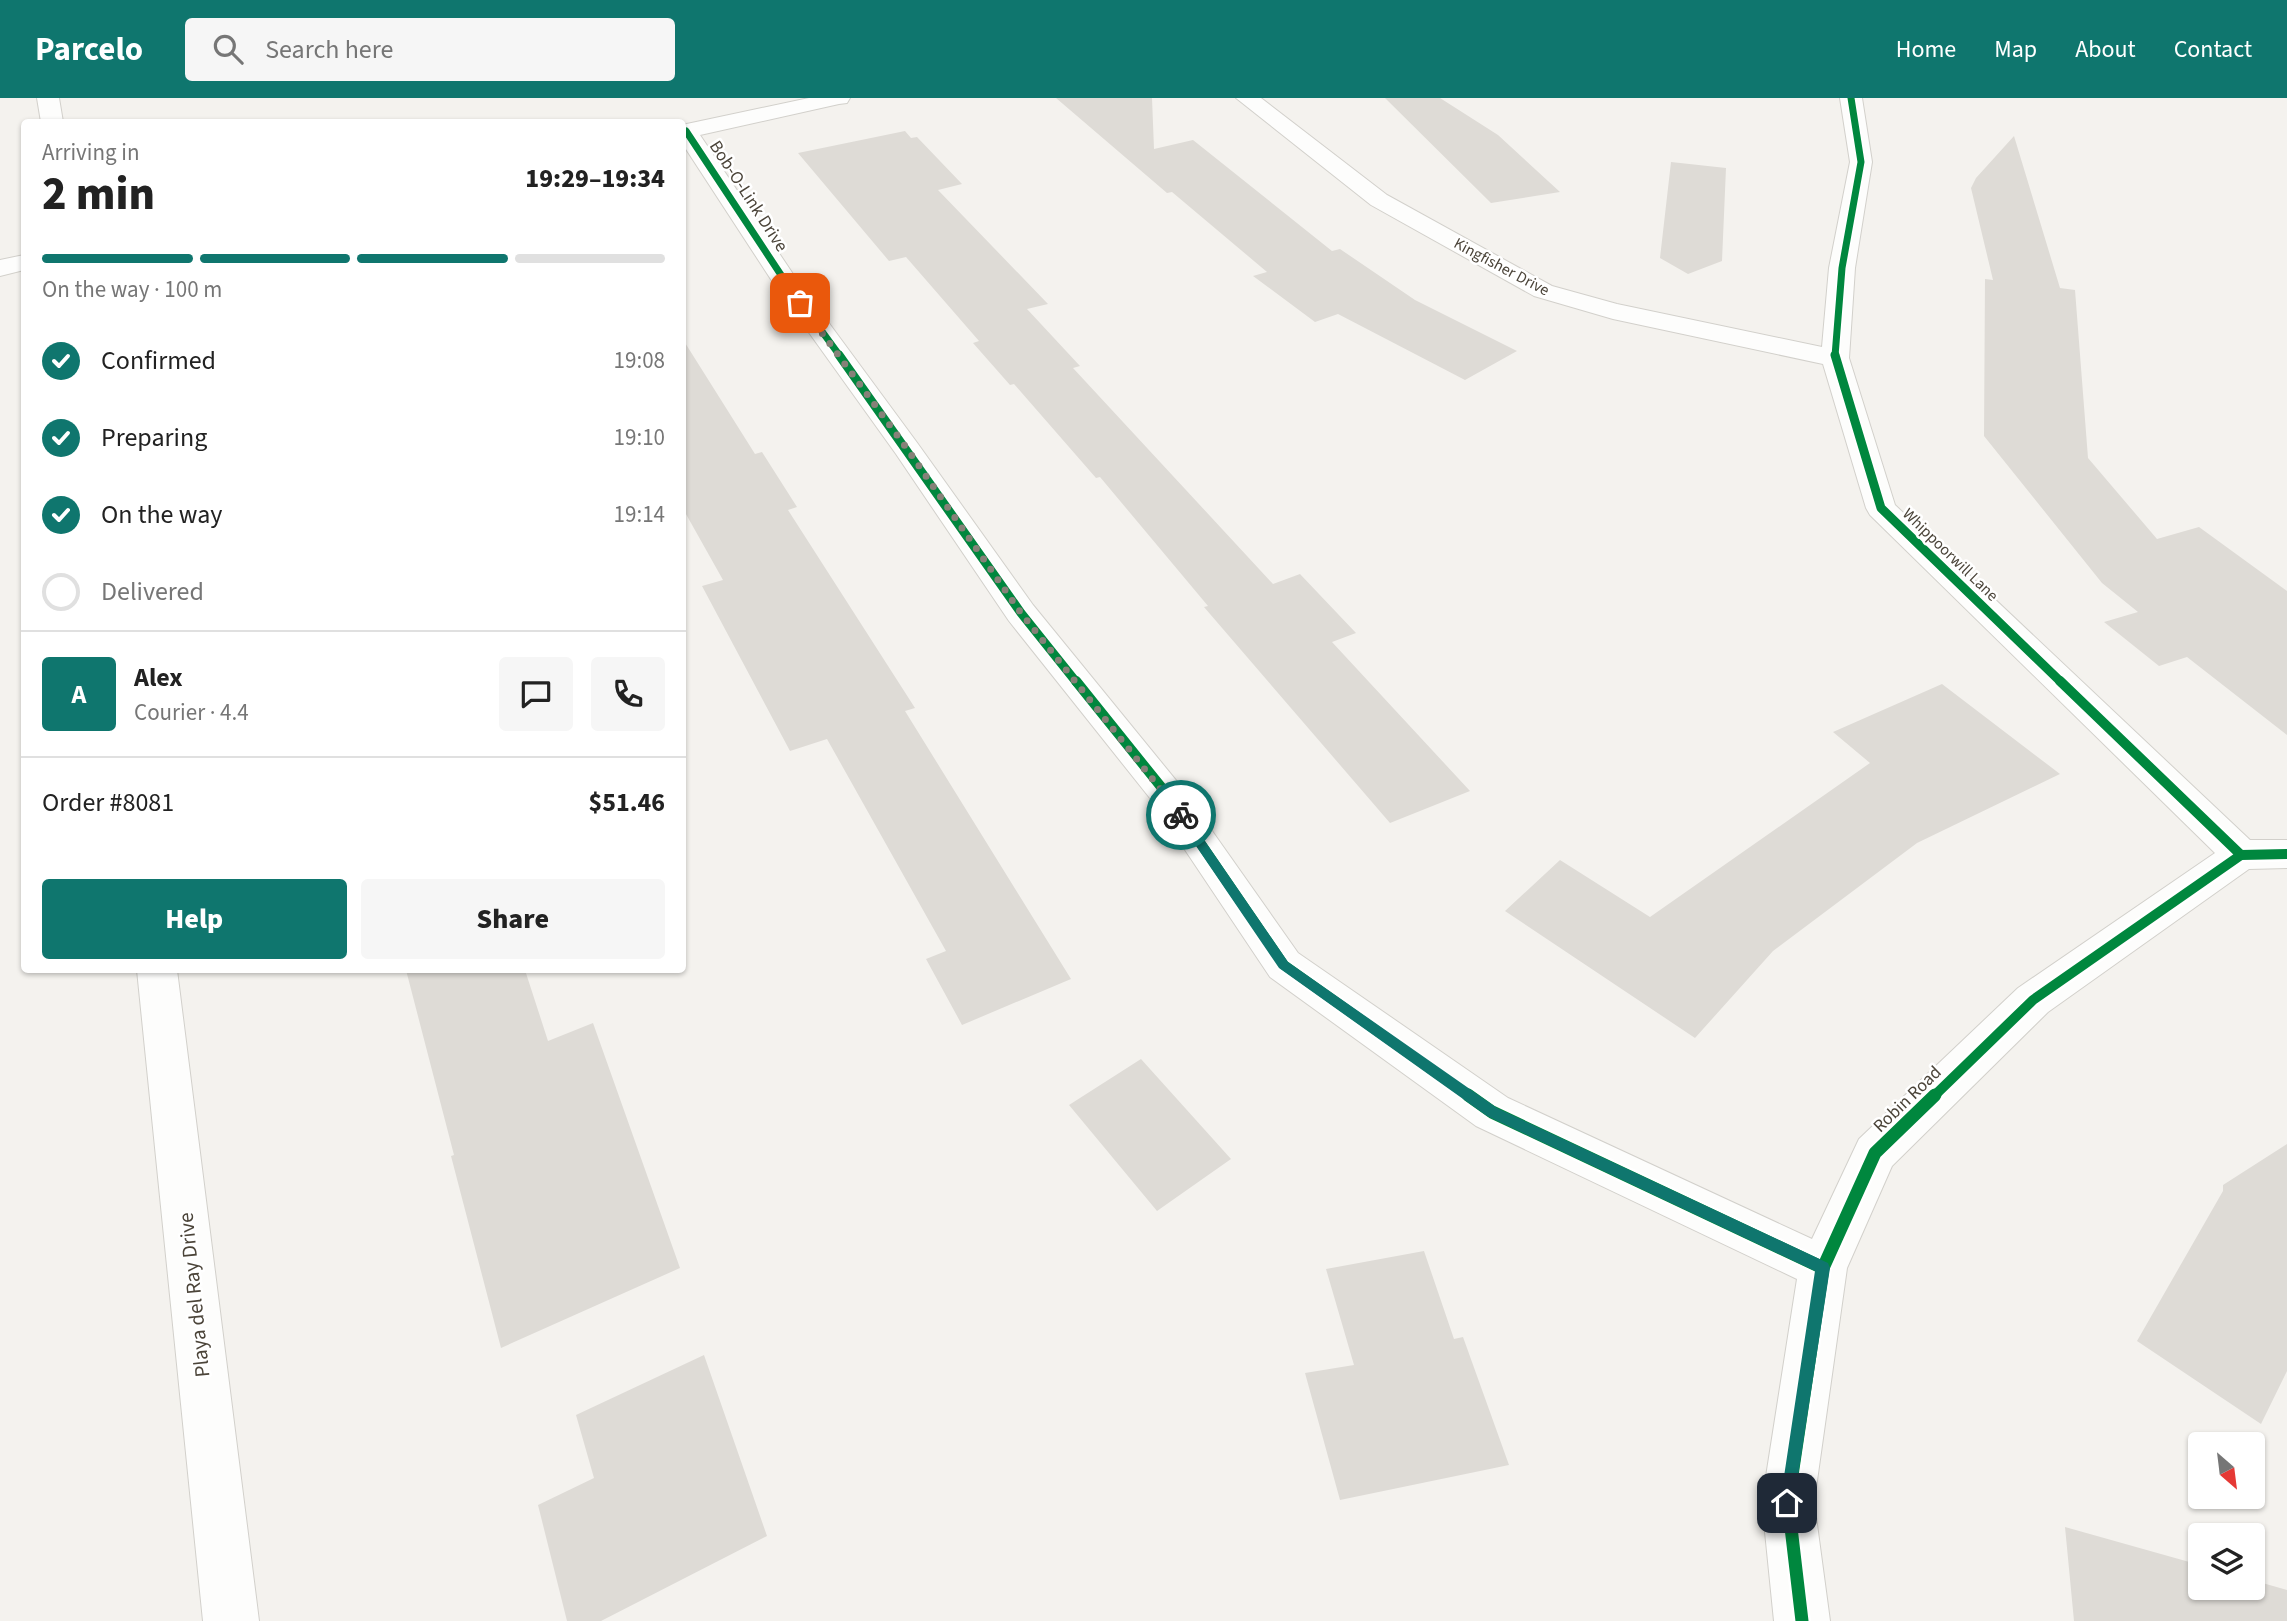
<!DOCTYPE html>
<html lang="en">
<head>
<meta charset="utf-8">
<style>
	:root { --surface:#fff; --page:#f6f6f6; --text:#222; --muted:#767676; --line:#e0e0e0; --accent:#0f766e }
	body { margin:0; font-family:"Source Sans 3",sans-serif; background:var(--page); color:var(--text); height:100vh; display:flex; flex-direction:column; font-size:26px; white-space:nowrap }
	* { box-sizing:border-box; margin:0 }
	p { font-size:23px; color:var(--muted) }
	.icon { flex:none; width:38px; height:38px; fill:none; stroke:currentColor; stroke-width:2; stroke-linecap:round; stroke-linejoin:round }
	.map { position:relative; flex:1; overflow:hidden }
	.drawer { position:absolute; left:21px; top:21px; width:665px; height:854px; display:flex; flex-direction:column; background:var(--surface); border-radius:7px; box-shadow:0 2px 5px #0004 }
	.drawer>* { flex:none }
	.needle { width:46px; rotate:152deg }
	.tools { position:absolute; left:2188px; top:1334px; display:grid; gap:14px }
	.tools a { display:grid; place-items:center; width:77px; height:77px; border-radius:7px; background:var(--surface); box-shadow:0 2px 5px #0004; font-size:35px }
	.pin { position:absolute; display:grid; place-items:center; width:60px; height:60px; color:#fff; margin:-30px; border-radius:14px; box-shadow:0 4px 10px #0006 }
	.courier { position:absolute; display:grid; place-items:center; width:70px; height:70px; margin:-35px; border:5px solid #0f766e; border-radius:50%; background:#fff; color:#222; box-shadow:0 2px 9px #0007 }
	.headline em { font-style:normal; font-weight:800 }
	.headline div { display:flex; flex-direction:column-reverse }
	.headline { display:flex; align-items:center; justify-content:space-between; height:119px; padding:0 21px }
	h1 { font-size:46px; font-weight:800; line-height:52px }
	.bar { display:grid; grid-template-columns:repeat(4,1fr); gap:10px 7px; align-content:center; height:84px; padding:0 21px }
	.bar i { height:9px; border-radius:5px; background:var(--line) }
	.bar .selected { background:var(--accent) }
	.bar p { grid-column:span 4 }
	.line { display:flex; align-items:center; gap:18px; padding:0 21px; border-top:2px solid var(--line) }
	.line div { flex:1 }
	.round { display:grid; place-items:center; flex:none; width:74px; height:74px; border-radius:7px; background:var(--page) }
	ol { padding:0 21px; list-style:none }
	li { display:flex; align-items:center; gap:21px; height:77px }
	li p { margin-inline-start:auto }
	li .icon { padding:7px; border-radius:50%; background:var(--accent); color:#fff; stroke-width:4 }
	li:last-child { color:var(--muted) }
	li i { width:38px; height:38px; border:4px solid var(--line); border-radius:50% }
	.button { display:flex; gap:14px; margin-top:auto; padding:14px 21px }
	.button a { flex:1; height:80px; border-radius:7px; background:var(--accent); color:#fff; font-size:28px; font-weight:800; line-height:80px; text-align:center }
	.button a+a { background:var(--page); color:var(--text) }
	header { display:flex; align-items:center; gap:42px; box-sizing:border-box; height:98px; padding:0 35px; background:var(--accent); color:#fff }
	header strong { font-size:33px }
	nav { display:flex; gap:38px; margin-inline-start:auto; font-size:24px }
	.search { width:490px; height:63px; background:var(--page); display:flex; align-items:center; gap:18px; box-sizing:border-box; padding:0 24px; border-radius:7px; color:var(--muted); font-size:26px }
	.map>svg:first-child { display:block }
</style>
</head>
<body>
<header>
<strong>Parcelo</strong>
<div class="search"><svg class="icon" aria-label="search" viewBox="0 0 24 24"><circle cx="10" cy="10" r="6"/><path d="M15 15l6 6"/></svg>Search here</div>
<nav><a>Home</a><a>Map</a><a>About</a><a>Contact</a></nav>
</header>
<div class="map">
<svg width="2287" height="1523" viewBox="0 0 2287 1523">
	<rect width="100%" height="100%" fill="#f4f2ee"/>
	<!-- building -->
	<path fill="#dedbd6" d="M1056,0H1152L1154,51L1193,42L1332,153L1340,151L1415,202L1517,253L1465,282L1338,216L1315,224L1253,178L1267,174L1172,94L1167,95Z
		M1385,0H1440L1498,37L1560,94L1491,105Z
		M905,33L911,40L917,39L962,86L938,92L1048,206L1027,211L1080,268L1073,270L1273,486L1300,476L1356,535L1332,544L1470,693L1390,725L1204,509L1208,508L1100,379L1096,380L1014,286L1010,287L973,245L979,243L906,159L889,163L798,55Z
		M2014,38L2060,190L2075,192L2088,360L2157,441L2199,429L2287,493V637L2187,559L2159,568L2104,524L2138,514L2102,485L1984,338L1985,181L1993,182L1971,90L1976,80Z
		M1671,64L1726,70L1722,163L1688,176L1660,160Z
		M682,240L755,356L762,354L797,409L788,412L915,610L905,613L1071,881L962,927L926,861L946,853L827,641L790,653L702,488L723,482L682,409Z
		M1942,586L2060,676L1917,745L1773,853L1695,940L1505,813L1560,762L1650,819L1870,665L1833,634Z
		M406,872H525L548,943L593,925L680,1170L501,1250L451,1058L454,1057Z
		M1141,961L1231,1061L1157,1113L1069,1007Z
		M2287,1046V1273L2261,1326L2137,1243L2223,1093V1087Z
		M1424,1153L1454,1241L1463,1239L1509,1367L1340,1402L1305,1275L1354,1267L1326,1171Z
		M704,1257L767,1438L601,1523H567L538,1407L594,1380L576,1317Z
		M2065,1429L2200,1467V1489H2252V1482L2287,1492V1523H2074Z"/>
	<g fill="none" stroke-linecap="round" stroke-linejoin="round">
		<!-- minor casing -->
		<g stroke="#d2d0cb" stroke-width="2">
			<path id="minor" d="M37,0H59L63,24H41Z
				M809,0H850L847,5L839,6L700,37L795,179L918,346L1033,507L1179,686L1298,855L1508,1000L1812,1141L1859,1041L2018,890L2215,755L1870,417L1866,410L1823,266L1613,221L1534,198L1371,107L1236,0H1261L1387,97L1552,188L1617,206L1822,249L1829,170L1850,64L1840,0H1862L1872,64L1855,170L1849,260L1895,407L2250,742H2287V770L2249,771L2048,914L1892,1068L1847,1170L1814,1404L1830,1523H1774L1762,1404L1797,1181L1476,1028L1270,879L1153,704L1009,523L896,356L772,183L682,45V27Z
				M24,157V172L0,178V162Z
				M137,872H177L259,1523H203Z"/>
		</g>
		<!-- minor -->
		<use href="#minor" fill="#fdfdfc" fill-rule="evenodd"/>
		<!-- cycleway-far3 casing -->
		<g stroke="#fff" stroke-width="10">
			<path id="cycleway-far3" d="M686,33L785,183L840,258
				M1835,258L1842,170L1861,64L1851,0"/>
		</g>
		<!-- cycleway-far2 casing -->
		<g stroke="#fff" stroke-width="12">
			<path id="cycleway-far2" d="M839,257L1021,515L1077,585
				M1835,257L1881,410L2062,585"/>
		</g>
		<!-- cycleway-far1 casing -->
		<g stroke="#fff" stroke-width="15">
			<path id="cycleway-far1" d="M1076,583L1166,695L1284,867L1470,999
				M2060,583L2241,757
				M1933,999L2033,902L2241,757L2287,756"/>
		</g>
		<!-- cycleway casing -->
		<g stroke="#fff" stroke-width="18">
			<path id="cycleway" d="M1468,997L1492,1014L1823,1170
				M1802,1523L1788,1404L1823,1170L1875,1055L1935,997"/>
		</g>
		<!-- cycleway-far3 -->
		<use href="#cycleway-far3" stroke="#00873e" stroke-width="7"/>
		<!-- cycleway-far2 -->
		<use href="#cycleway-far2" stroke="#00873e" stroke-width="9"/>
		<!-- cycleway-far1 -->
		<use href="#cycleway-far1" stroke="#00873e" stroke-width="10"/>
		<!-- cycleway -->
		<use href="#cycleway" stroke="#00873e" stroke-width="13"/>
	</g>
	<!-- route -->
	<path fill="#0f766e" d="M1181,713L1185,714L1288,864L1497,1010L1828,1165L1830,1170L1793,1410L1787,1412L1782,1410L1780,1405L1815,1173L1487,1018L1279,870L1177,720L1175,717Z"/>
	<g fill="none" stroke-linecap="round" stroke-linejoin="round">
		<!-- done -->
		<path stroke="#868178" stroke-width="7" stroke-dasharray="0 12.6" d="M800,205L908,352L1021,515L1181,717"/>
	</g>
	<g text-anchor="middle" stroke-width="5" stroke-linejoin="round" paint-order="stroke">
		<!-- far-street labels -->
		<g font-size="16" fill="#4b4439" stroke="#fff">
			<text transform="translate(1502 168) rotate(28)" y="6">Kingfisher Drive</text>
			<text transform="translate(1951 456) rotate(44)" y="6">Whippoorwill Lane</text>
		</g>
		<!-- street labels -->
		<g font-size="18" fill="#4b4439" stroke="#fff">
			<text transform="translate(749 98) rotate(57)" y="6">Bob-O-Link Drive</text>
			<text transform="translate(1907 1001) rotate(-44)" y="6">Robin Road</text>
		</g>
		<!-- near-street labels -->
		<g font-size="21" fill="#4b4439" stroke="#fff">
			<text transform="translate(194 1197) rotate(-96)" y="7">Playa del Ray Drive</text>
		</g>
	</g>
</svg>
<div class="tools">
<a><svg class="needle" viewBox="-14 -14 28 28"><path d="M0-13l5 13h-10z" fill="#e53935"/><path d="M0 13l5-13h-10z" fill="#767676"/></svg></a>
<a><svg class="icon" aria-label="layers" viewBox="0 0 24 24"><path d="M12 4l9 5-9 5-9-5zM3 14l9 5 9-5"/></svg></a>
</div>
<div class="pin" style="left:800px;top:205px;background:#ea580c"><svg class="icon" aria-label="bag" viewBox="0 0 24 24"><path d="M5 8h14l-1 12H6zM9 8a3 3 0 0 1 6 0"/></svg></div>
<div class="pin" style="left:1787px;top:1405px;background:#1f2937"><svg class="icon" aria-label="home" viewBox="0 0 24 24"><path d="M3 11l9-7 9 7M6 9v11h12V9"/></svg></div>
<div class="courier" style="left:1181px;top:717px"><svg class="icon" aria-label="bike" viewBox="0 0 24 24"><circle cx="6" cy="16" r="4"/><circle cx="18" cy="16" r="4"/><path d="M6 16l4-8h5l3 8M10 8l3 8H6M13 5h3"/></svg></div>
<section class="drawer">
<div class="headline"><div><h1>2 min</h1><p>Arriving in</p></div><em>19:29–19:34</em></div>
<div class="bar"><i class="selected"></i><i class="selected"></i><i class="selected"></i><i></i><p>On the way · 100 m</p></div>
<ol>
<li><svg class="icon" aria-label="check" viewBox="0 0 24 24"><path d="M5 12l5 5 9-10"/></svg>Confirmed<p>19:08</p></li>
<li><svg class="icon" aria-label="check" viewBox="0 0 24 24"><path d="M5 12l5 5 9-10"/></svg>Preparing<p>19:10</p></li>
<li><svg class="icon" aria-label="check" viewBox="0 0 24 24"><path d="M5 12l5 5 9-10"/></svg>On the way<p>19:14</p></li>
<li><i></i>Delivered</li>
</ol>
<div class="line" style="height:126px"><b class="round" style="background:var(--accent);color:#fff">A</b><div><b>Alex</b><p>Courier · 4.4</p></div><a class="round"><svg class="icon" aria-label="chat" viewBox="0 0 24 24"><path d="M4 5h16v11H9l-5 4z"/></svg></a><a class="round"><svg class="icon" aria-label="phone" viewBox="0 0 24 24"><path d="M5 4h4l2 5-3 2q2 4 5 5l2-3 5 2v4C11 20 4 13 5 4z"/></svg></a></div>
<div class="line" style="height:91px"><div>Order #8081</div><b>$51.46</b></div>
<div class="button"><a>Help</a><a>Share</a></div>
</section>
</div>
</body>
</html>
